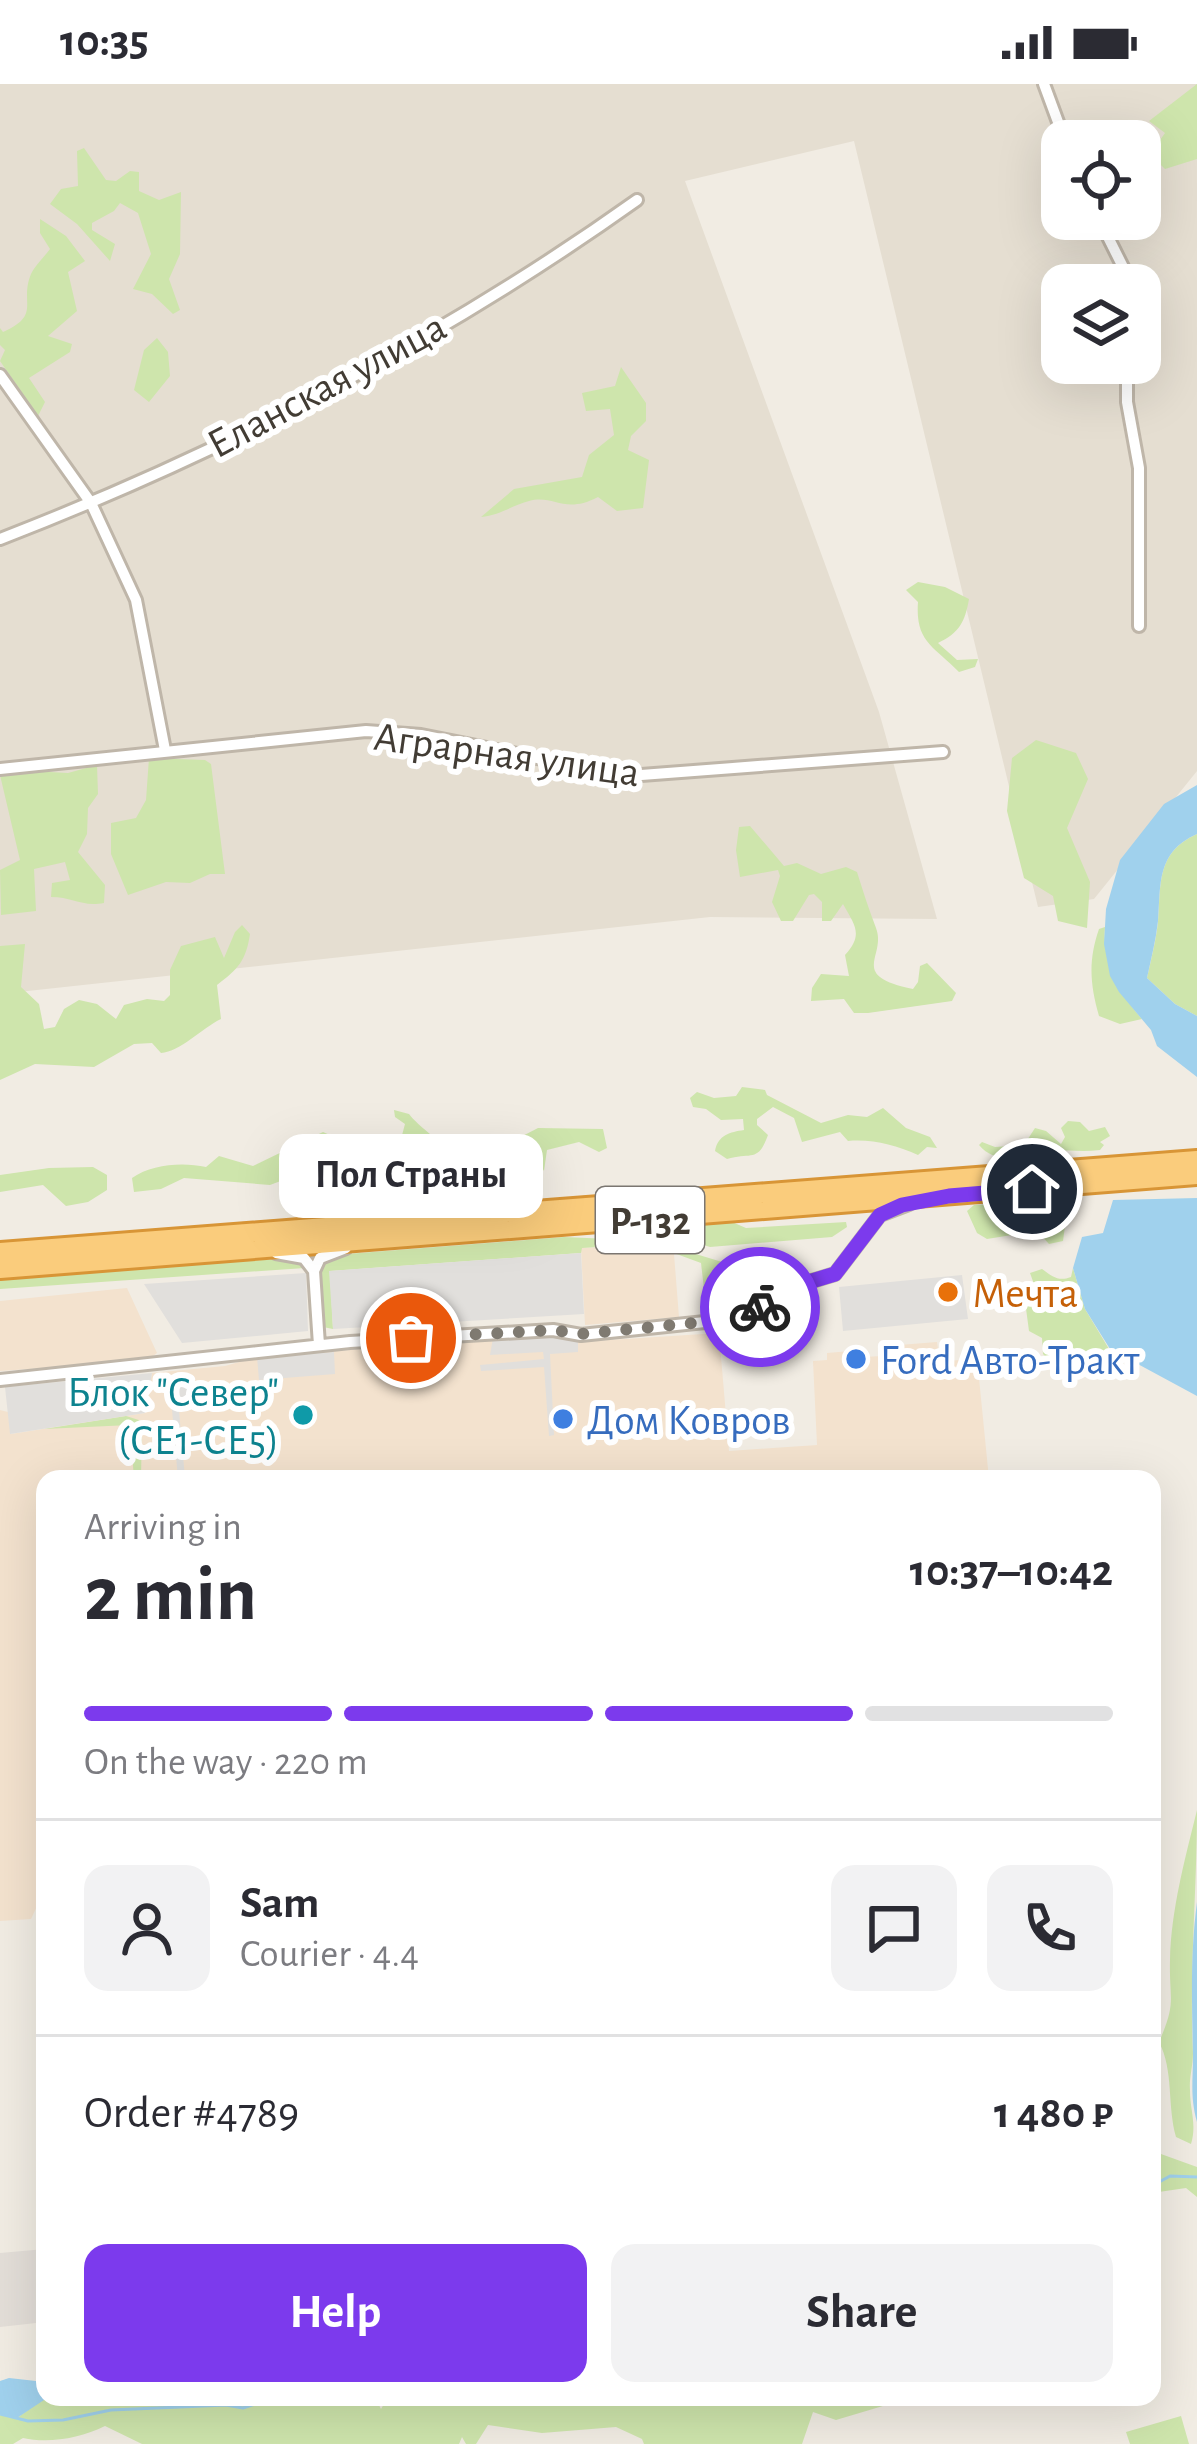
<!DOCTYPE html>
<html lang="en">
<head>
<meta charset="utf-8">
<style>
	:root { --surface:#fff; --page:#f2f2f3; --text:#2b2b33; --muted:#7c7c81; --line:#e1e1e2; --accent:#7c3aed }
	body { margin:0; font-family:"Alegreya Sans",sans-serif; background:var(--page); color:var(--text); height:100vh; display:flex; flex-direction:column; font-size:45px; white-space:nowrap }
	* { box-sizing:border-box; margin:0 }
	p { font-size:39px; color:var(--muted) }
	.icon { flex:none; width:66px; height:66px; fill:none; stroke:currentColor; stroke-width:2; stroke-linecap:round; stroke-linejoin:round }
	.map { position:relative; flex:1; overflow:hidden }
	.details { position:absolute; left:36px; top:1386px; width:1125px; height:936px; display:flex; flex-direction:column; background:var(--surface); border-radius:24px; box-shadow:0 12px 48px #0002 }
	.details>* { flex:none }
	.controls { position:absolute; left:1041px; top:36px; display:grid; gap:24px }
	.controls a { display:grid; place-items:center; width:120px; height:120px; border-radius:24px; background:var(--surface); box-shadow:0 12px 48px #0002; font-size:60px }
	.pin { position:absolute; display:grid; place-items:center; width:102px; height:102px; color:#fff; margin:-51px; border:6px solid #fff; border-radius:50%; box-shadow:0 3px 12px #0007 }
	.courier { position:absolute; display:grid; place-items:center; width:120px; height:120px; margin:-60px; border:9px solid #7c3aed; border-radius:50%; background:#fff; color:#222; box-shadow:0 3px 15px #0007 }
	.bubble { position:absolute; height:84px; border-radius:24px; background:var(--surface); box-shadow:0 12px 48px #0002; font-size:39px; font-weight:700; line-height:84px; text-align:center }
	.head em { font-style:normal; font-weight:700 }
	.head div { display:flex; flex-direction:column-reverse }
	.head { display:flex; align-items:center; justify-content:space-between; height:204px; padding:0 48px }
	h1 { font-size:78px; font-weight:700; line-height:90px }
	.bar { display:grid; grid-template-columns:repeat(4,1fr); gap:18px 12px; align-content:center; height:144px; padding:0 48px }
	.bar i { height:15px; border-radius:9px; background:var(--line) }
	.bar .active { background:var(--accent) }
	.bar p { grid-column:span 4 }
	.line { display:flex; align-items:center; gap:30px; padding:0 48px; border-top:3px solid var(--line) }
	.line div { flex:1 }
	.round { display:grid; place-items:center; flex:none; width:126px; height:126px; border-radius:24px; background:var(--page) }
	.button { display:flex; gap:24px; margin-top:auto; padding:24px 48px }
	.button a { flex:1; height:138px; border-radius:24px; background:var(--accent); color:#fff; font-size:48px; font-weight:700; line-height:138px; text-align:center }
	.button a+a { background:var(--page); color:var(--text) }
	.status { display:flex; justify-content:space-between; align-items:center; height:84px; padding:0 60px; background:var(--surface); direction:ltr }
	.status svg { height:33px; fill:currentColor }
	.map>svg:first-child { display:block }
</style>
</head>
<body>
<div class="status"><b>10:35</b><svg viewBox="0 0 49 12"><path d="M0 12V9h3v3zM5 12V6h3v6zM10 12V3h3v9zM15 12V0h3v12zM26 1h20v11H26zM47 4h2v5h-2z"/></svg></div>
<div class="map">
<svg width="1197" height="2360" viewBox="0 0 1197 2360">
	<rect width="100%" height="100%" fill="#f1ece3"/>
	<!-- residential -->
	<path fill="#e5ded1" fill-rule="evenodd" d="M0,0H1197V687L1094,815L1038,823L854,57L685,97L879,628L937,835L710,833L0,910ZM1062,57H1140V135H1062ZM1062,201H1140V279H1062Z"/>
	<!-- commercial -->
	<path fill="#f3e2ce" d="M652,1161L674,1170L679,1233L585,1241L581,1164Z
		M127,1204L157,1269L146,1277L0,1287V1217Z
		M719,1249L729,1367L817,1361L813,1277L827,1276V1269L862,1266L864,1273L882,1272L887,1262L937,1258L940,1278L977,1274L989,1395H45V1767L40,1768V1816L31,1835L0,1837V1326L8,1328L11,1350L145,1329L152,1289L225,1282L257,1273L550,1251L578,1258Z"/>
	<!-- industrial -->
	<path fill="#e3ded8" d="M45,2165V2238L0,2243V2169Z"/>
	<!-- green -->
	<path fill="#cee5ac" d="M1197,0V75L1165,85L1150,70L1165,49L1149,37Z
		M84,64L106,96L116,97L130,87L139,88V107L159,116L181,108L180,170L169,195L180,226L173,230L152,210L133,205L151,170L138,129L120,119L114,127L92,139V146L115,160L110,177L77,140L50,120L61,105L78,102L77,67Z
		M40,135L66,152L85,177L68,188L77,227L48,252L72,260L70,268L29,294L45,318L38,332L0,277L5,266L0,261V244L3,248C42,231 19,219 31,190C35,182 44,173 50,165L40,149Z
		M157,254L168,268L170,292L149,318L134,306L144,266Z
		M621,283L646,319V337L631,352L628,366L649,376L643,424L617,427L598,413C564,431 554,410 529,417C511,422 500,431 481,433L514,405L582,393L589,371L614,351L610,325L586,327L582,309L615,302Z
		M918,498L945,503L969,515C965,538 959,549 938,559L957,576L978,575L975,583L959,588C934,562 915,558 918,518L906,506Z
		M1036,656L1076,669L1088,695L1067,744L1090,798L1087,844L1058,837L1053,812L1024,794L1007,727L1012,674Z
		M149,674L205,676L211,680L225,790H210L190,799L166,798L128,811L111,770V739L136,734L146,716Z
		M97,681L98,710L88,724L87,750L78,768L105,801L104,819C81,823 73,813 51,813L52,799L70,796L65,778L34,785L36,827L1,831L0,786L20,776L0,691L12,686L68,689Z
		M750,742L784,782L797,779L821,790L846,783L857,788C863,807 869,826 876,844C887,873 847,891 913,905L918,898L920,882L927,879L956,909L952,917L868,929H854L844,915L811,917L812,904L821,890L849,892L845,871C863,851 856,843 843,820L831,837H822V818L814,810L809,811L793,837H781L772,818L780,792L778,786L740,793L736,766L739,743Z
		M1197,750V932L1175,920L1147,894C1151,876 1156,856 1158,838C1161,800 1156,768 1197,750Z
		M242,841L250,850C246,877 238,885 217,901L221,935C202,944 180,968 161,969L152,959L134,960L94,983L35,980L0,996V862L25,860L21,903L39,920L44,945L55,943L64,925L79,916L97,920L116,935L124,921L147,915L164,917L170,911V886L181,862L215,853L224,874L235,848Z
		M1105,843C1102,879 1119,908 1142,935L1120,940L1099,932C1090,900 1088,877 1099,845Z
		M742,1003L765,1006L767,1011L821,1039L848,1031L867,1033L883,1024L906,1044L930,1053L937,1064L927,1063L918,1071C895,1061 873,1055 848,1057L840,1048L802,1058L794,1034L773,1023L757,1035V1041L768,1051C758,1079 752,1068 727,1075L715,1067C718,1051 730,1048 744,1046L743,1035L721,1036L706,1025L693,1023L690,1014L697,1008L714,1014L736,1012Z
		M394,1026L409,1030C416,1040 449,1066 460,1071L496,1056L509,1059L538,1044L603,1045L607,1064L599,1068L579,1058L547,1066L544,1087L537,1074L528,1072L517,1082C493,1069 476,1091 451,1087C433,1066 418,1054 394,1071L385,1065L389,1059L401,1055L405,1040L395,1033Z
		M1068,1037L1080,1038L1089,1047L1105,1043L1110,1052L1100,1058L1104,1061L1100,1066C1083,1068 1068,1066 1052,1066C1027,1067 999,1085 979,1061L982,1058L995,1063L1024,1061L1035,1044L1046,1047L1061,1060L1065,1053L1061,1044Z
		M323,1048L348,1059L355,1067V1081L332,1070L312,1073L294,1092L270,1101L184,1094L161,1105L134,1108L132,1094C152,1080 183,1078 206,1083L219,1072L253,1082Z
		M93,1083L107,1091V1106L88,1118L66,1122L43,1101L0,1108V1091L49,1084Z
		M1038,1118L1050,1138L1065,1142L1063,1157L1049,1160L1037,1147L987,1155L977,1149L967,1127L974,1121Z
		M732,1138L746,1144L846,1138L847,1143L832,1153L710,1163L668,1150L670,1143Z
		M564,1153L610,1155L614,1162L582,1164L581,1169L330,1187L333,1245L323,1243C322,1219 311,1185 334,1171Z
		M653,1157L732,1181L736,1218L727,1230L707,1231L701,1179L652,1161Z
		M290,1174L302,1178L305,1184L0,1205V1194Z
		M1073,1184L1085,1225L1115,1275L1097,1280L1088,1275L1058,1285L1043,1270L1042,1254L1029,1247L1025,1217L1035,1203L1030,1189L1042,1185C1052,1192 1058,1198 1071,1193Z
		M126,1332L142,1337L141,1395H134L130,1341L44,1345Z
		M1197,1726C1197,1808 1189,1888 1193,1969C1193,1982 1189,1994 1190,2006C1190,2027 1197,2040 1191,2060L1176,2053C1167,2021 1174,1987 1159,1958C1177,1917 1169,1917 1170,1876C1171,1826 1185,1775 1197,1726Z
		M1161,2070L1197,2083V2113L1186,2104L1152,2109V2075Z
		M46,2313H375L381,2325L388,2313H483L492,2321L507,2314L528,2313H902L903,2316L836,2336L813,2328L802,2360H644L642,2355L616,2343L542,2349L488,2341L476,2360H466L462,2353L459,2360H142L105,2342C80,2354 49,2360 23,2354L13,2360H0V2330L17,2334Z
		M1181,2332L1189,2360H1130L1126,2348Z"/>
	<!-- parking -->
	<path fill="#e1dfdc" d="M581,1169L584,1230L333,1245L329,1187Z
		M306,1189L308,1247L182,1259L144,1200Z
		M962,1191L968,1235L843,1247L839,1203Z
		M550,1251L578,1258V1268L550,1270L554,1351L549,1352L544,1283L481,1287L480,1281L544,1275L543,1268L490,1271L493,1254Z
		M334,1268L335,1290L259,1296L257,1273Z
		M152,1289L145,1329L10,1350L5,1303Z
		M226,1298L227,1311L178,1315L185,1394L178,1395L170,1302Z"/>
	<!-- water -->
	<path fill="#a0d1ed" d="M1197,701V750C1156,768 1161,800 1158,837C1156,856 1151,875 1147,894L1175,920L1197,932V993L1157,962L1151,946L1119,908L1110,892L1104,860L1106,825L1120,776L1164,720Z
		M1197,1114V1312L1110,1265L1085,1225L1073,1184L1082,1153L1103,1149L1113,1116Z
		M1197,1818V2038C1190,2012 1193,1998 1193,1972C1192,1918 1190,1872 1197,1818Z
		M9,2294L45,2298L44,2316L17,2334L0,2330V2297Z"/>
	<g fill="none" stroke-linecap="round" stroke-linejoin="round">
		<!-- stream -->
		<path stroke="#a0d1ed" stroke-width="3" d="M1152,2102L1170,2092L1197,2093
			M0,2330L28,2337L63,2336L111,2326L226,2321L243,2324L277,2313"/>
		<!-- minor casing -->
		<g stroke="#bfb6a9" stroke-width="16">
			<path id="minor" d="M1044,0L1065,57
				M1099,135L1132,201
				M1127,279V318L1139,384V542
				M0,291L91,419L136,516L165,666
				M0,455C223,369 442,255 637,116
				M0,685L366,647L421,651L628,692L943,668
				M276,1169L304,1174L314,1187
				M319,1261L314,1187L320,1174L346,1164
				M0,1296L350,1258L553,1246L581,1251L743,1234L785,1205L835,1190L880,1131L909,1120"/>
		</g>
		<!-- trunk casing -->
		<g stroke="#d89536" stroke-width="24">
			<path id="trunk" d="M0,1168L1197,1076
				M0,1185L1197,1091"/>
		</g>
		<!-- minor -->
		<use href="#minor" stroke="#fff" stroke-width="10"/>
		<!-- trunk -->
		<use href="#trunk" stroke="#facc7c" stroke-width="18"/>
	</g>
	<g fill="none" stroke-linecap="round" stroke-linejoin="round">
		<!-- done -->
		<path stroke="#7f7a71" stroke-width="12" stroke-dasharray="0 21.6" d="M411,1254L553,1246L581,1250L743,1234L760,1223"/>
		<!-- route -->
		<path stroke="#7c3aed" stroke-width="15" d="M760,1223L785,1205L835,1190L880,1131L902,1121L949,1112L1032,1105"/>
	</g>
	<!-- markers -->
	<circle fill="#e8710a" stroke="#fff" stroke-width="4.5" cx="948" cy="1208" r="12"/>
	<g fill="#3f7fe0" stroke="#fff" stroke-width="4.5">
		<circle cx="856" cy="1275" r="12"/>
		<circle cx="563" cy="1335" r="12"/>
	</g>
	<circle fill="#0f9aa8" stroke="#fff" stroke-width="4.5" cx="303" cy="1331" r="12"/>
	<g text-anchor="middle" stroke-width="12" stroke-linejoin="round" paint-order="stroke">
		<!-- shield labels -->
		<rect fill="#fff" stroke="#7b7671" stroke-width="3" x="596" y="1103" width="108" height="66" rx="9"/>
		<g font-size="39" font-weight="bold" fill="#423c34">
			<text x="650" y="1150">Р-132</text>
		</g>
		<!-- street labels -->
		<g font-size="42" fill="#423c34" stroke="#fff">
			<text transform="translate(326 300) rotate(-28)" y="15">Еланская улица</text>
			<text transform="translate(507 669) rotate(8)" y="15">Аграрная улица</text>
		</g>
		<!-- food labels -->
		<g font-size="42" fill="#c56008" stroke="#fff" text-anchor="start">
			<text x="972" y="1223">Мечта</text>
		</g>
		<!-- shop labels -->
		<g font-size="42" fill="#366cbe" stroke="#fff" text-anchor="start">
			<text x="880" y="1290">Ford Авто-Тракт</text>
			<text x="587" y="1350">Дом Ковров</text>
		</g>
		<!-- culture labels -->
		<g font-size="42" fill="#0d838f" stroke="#fff" text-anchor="end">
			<text x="279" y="1322">Блок "Север"<tspan x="279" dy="48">(СЕ1-СЕ5)</tspan></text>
		</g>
	</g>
</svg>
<div class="controls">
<a><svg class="icon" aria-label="locate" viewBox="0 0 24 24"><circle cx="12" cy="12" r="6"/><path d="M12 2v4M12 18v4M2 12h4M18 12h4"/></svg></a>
<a><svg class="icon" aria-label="layers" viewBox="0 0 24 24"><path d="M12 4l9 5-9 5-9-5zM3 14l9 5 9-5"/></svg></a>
</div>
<div class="pin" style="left:411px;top:1254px;background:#ea580c"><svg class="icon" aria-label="bag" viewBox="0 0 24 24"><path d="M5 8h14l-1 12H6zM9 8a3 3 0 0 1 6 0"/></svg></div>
<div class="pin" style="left:1032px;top:1105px;background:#1f2937"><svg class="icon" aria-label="home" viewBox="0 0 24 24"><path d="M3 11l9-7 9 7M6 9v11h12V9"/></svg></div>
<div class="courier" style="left:760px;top:1223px"><svg class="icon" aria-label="bike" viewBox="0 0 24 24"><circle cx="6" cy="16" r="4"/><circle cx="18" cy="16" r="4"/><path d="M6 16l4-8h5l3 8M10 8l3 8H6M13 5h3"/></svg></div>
<div class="bubble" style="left:279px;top:1050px;width:264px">Пол Страны</div>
<section class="details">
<div class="head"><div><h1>2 min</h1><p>Arriving in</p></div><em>10:37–10:42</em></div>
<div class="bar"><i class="active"></i><i class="active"></i><i class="active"></i><i></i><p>On the way · 220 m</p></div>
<div class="line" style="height:216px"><a class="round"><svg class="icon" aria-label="person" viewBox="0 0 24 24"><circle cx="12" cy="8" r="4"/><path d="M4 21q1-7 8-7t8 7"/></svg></a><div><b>Sam</b><p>Courier · 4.4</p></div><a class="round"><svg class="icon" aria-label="chat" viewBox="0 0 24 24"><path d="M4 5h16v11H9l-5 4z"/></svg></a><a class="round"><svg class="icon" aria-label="phone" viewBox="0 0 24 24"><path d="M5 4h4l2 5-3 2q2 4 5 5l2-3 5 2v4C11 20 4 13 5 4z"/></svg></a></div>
<div class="line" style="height:156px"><div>Order #4789</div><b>1 480 ₽</b></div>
<div class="button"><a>Help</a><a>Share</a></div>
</section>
</div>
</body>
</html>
